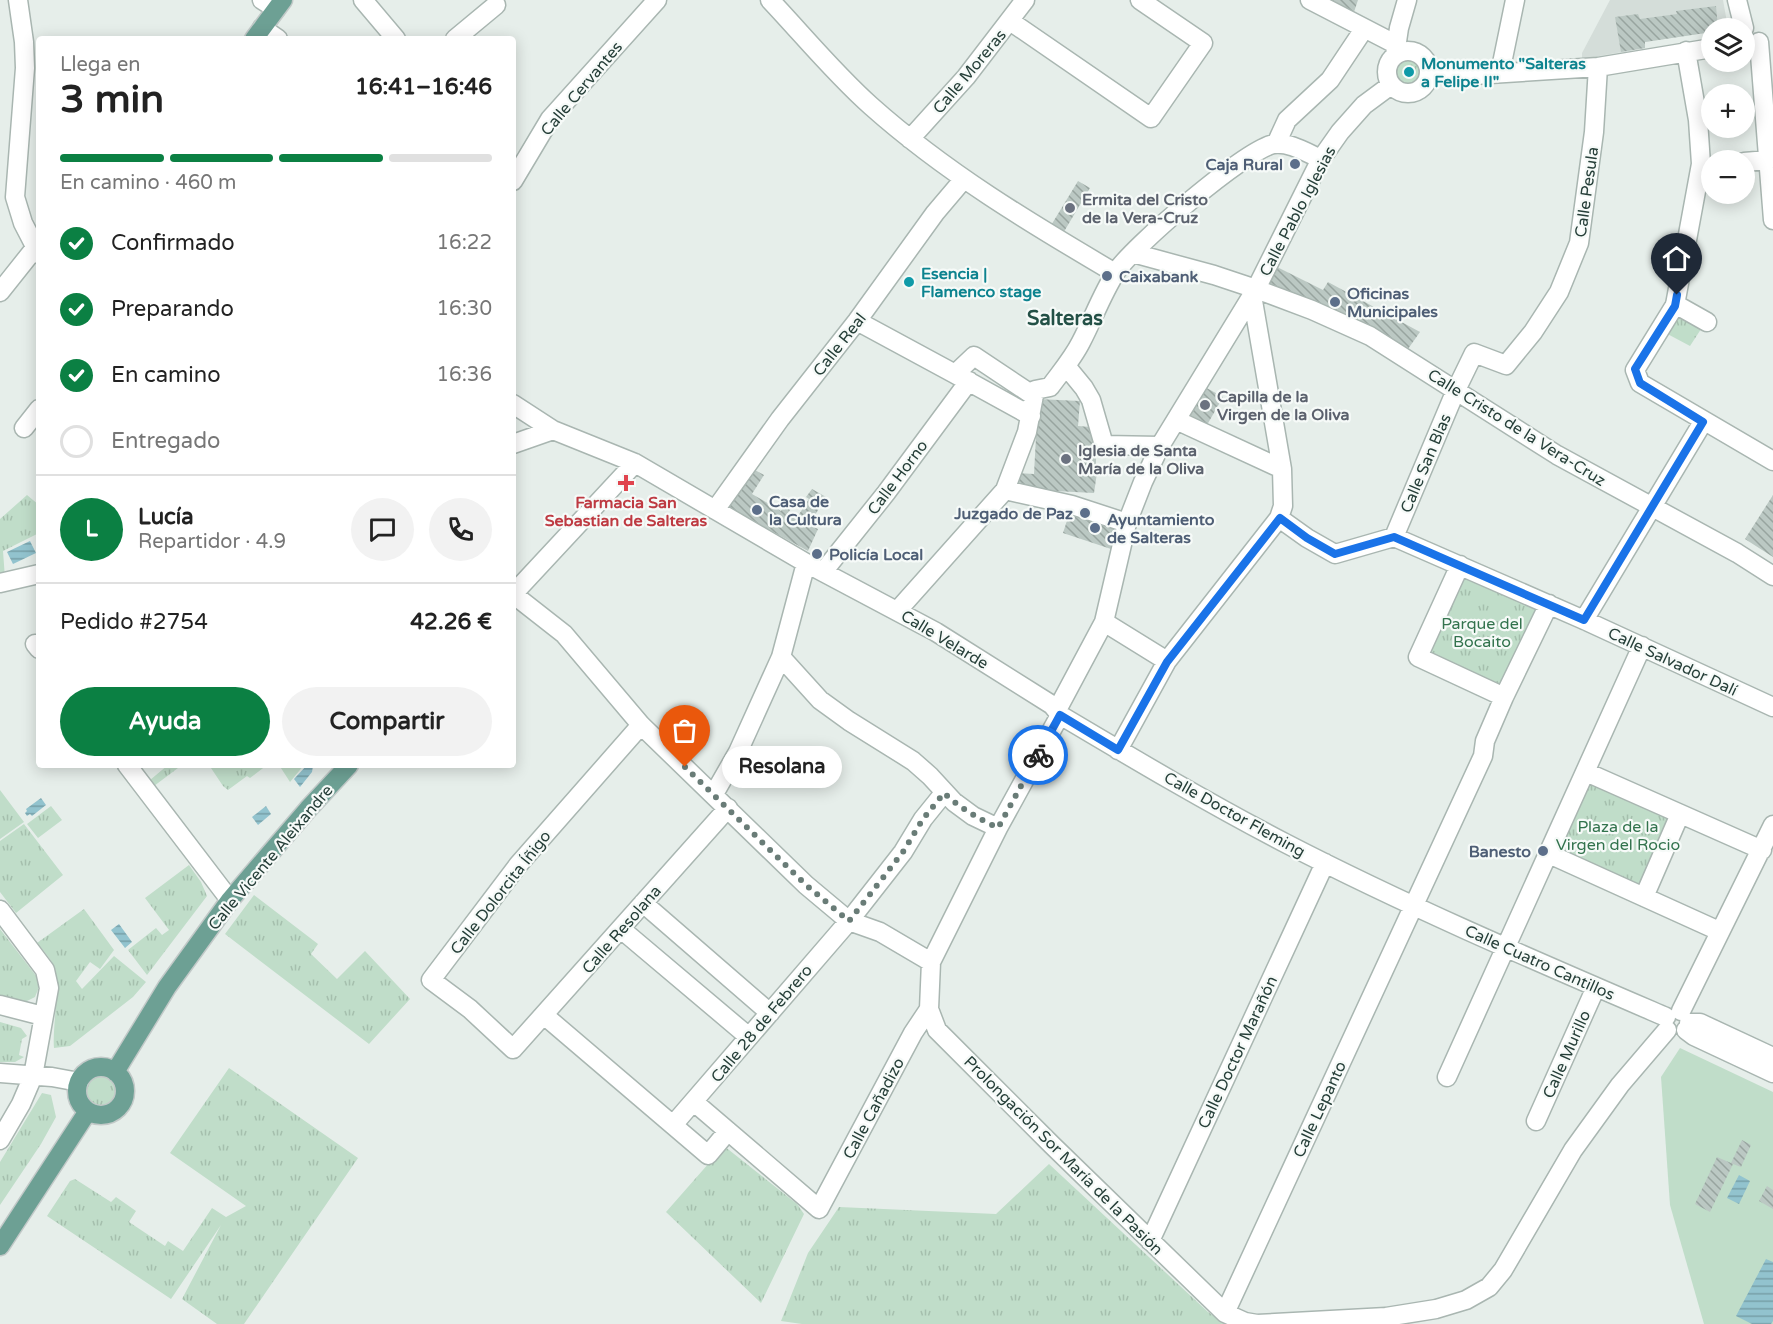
<!DOCTYPE html>
<html lang="es">
<head>
<meta charset="utf-8">
<style>
	:root { --surface:#fff; --page:#f2f2f2; --text:#222; --muted:#767676; --line:#e0e0e0; --accent:#0b8043 }
	body { margin:0; font-family:"Varela Round",sans-serif; background:var(--page); color:var(--text); height:100vh; display:flex; flex-direction:column; font-size:22px; white-space:nowrap }
	* { box-sizing:border-box; margin:0 }
	p { font-size:20px; color:var(--muted) }
	.icon { flex:none; width:33px; height:33px; fill:none; stroke:currentColor; stroke-width:2; stroke-linecap:round; stroke-linejoin:round }
	.map { position:relative; flex:1; overflow:hidden }
	.sheet { position:absolute; left:36px; top:36px; width:480px; height:732px; display:flex; flex-direction:column; background:var(--surface); border-radius:6px; box-shadow:0 3px 15px #0003 }
	.sheet>* { flex:none }
	.fabs { position:absolute; left:1701px; top:18px; display:grid; gap:12px }
	.fabs a { display:grid; place-items:center; width:54px; height:54px; border-radius:50%; background:var(--surface); box-shadow:0 3px 15px #0003; font-size:30px }
	.pin { position:absolute; display:grid; place-items:center; width:51px; height:51px; color:#fff; margin:-62px -26px; border-radius:50% 50% 50% 0; rotate:-45deg; box-shadow:0 0 6px #0007 }
	.pin .icon { rotate:45deg }
	.courier { position:absolute; display:grid; place-items:center; width:60px; height:60px; margin:-30px; border:4px solid #1a73e8; border-radius:50%; background:#fff; color:#222; box-shadow:0 2px 8px #0007 }
	.bubble { position:absolute; height:42px; border-radius:21px; background:var(--surface); box-shadow:0 3px 15px #0003; font-size:20px; font-weight:700; line-height:42px; text-align:center }
	.headline em { font-style:normal; font-weight:700 }
	.headline div { display:flex; flex-direction:column-reverse }
	.headline { display:flex; align-items:center; justify-content:space-between; height:102px; padding:0 24px }
	h1 { font-size:39px; font-weight:700; line-height:45px }
	.bar { display:grid; grid-template-columns:repeat(4,1fr); gap:9px 6px; align-content:center; height:72px; padding:0 24px }
	.bar i { height:8px; border-radius:4px; background:var(--line) }
	.bar .active { background:var(--accent) }
	.bar p { grid-column:span 4 }
	.line { display:flex; align-items:center; gap:15px; padding:0 24px; border-top:2px solid var(--line) }
	.line div { flex:1 }
	.round { display:grid; place-items:center; flex:none; width:63px; height:63px; border-radius:32px; background:var(--page) }
	ol { padding:0 24px; list-style:none }
	li { display:flex; align-items:center; gap:18px; height:66px }
	li p { margin-inline-start:auto }
	li .icon { padding:6px; border-radius:50%; background:var(--accent); color:#fff; stroke-width:4 }
	li:last-child { color:var(--muted) }
	li i { width:33px; height:33px; border:3px solid var(--line); border-radius:50% }
	.primary-button { display:flex; gap:12px; margin-top:auto; padding:12px 24px }
	.primary-button a { flex:1; height:69px; border-radius:36px; background:var(--accent); color:#fff; font-size:24px; font-weight:700; line-height:69px; text-align:center }
	.primary-button a+a { background:var(--page); color:var(--text) }
	.map>svg:first-child { display:block }
</style>
</head>
<body>
<div class="map">
<svg width="1773" height="1324" viewBox="0 0 1773 1324">
	<defs>
		<pattern id="grass-tufts" width="24" height="20" patternUnits="userSpaceOnUse" patternTransform="scale(1.5)"><rect width="24" height="20" fill="#c0ddc9"/><path d="M3 7l-1-3M5 7V3M7 7l1-3M15 17l-1-3M17 17v-4M19 17l1-3" fill="none" stroke="#a5bfad"/></pattern>
		<pattern id="water-rules" width="6" height="5" patternUnits="userSpaceOnUse" patternTransform="scale(1.5)"><rect width="6" height="5" fill="#92c3ce"/><path d="M0 2.5h6" fill="none" stroke="#77a0a8"/></pattern>
		<pattern id="building-back-hatch" width="6" height="6" patternUnits="userSpaceOnUse" patternTransform="scale(1.5)"><rect width="6" height="6" fill="#bbc8c3"/><path d="M-1 5l2 2M0 0l6 6M5-1l2 2" fill="none" stroke="#98a49f"/></pattern>
	</defs>
	<rect width="100%" height="100%" fill="#e6eeea"/>
	<!-- built -->
	<path fill="#d4ddd9" d="M1610,0H1723L1728,28H1712L1711,32L1645,42V48L1582,59V53Z"/>
	<!-- grass -->
	<path fill="url(#grass-tufts)" d="M1391 73a17 17 0 1 1 34 0a17 17 0 1 1-34 0Z
		M1675,305L1705,323L1690,346L1660,330Z
		M27,495L39,505V533L3,551L5,578L0,579V519Z
		M1460,565L1549,604L1504,697L1418,657Z
		M168,765H182L154,786L150,780Z
		M209,765H267L250,778L247,776L228,790L223,786Z
		M279,765H304L290,782Z
		M1586,772L1680,814L1644,897L1549,854Z
		M0,790L24,822L0,839Z
		M51,806L62,820L38,838L27,824Z
		M24,824L63,875L16,913L0,892V841Z
		M189,865L201,882L207,896L147,975L128,950L156,928L162,935L169,930L145,898Z
		M254,895L318,944L311,954L337,979L365,951L410,999L369,1044L225,934Z
		M84,909L114,950L100,969L90,962L76,981L82,989L114,956L146,982L133,997L70,1046L54,1048C52,1029 61,981 54,966C50,958 43,950 37,943Z
		M0,929L37,977L39,987L35,997L25,1002L0,996Z
		M0,1022L21,1028L27,1036L22,1039L19,1055L24,1057L15,1062H0Z
		M229,1068L358,1158L244,1324H217L182,1299L221,1225L171,1299L47,1216L70,1181L75,1179L111,1202L116,1197L136,1211L129,1222L165,1246L168,1241L183,1251L212,1208L226,1217L246,1206L170,1153Z
		M81 1092a20 20 0 1 1 40 0a20 20 0 1 1-40 0Z
		M42,1093L51,1095L56,1117L41,1144L0,1205V1162Z
		M724,1146L797,1204L804,1214L761,1303L666,1212Z
		M1049,1164L1208,1312L1225,1324H802L781,1321L808,1253L839,1207L996,1214Z"/>
	<!-- garden -->
	<path fill="#c0ddc9" d="M1680,1048L1773,1092V1324H1704L1670,1205L1661,1077Z"/>
	<!-- water -->
	<path fill="url(#water-rules)" d="M30,541L36,553L13,564L7,552Z
		M307,765L313,766L312,772L300,787L294,779Z
		M41,798L46,805L32,816L30,814L27,816L25,813L27,811L26,809Z
		M266,806L271,814L258,825L252,817Z
		M119,924L132,942L125,948L111,930Z
		M1739,1175L1750,1181L1739,1204L1727,1198Z
		M1766,1259L1773,1262V1321L1771,1324H1752L1736,1316Z"/>
	<!-- building -->
	<path fill="url(#building-back-hatch)" d="M1320,0H1358L1354,12Z
		M1716,6L1718,28H1712V32L1645,42V48L1621,52L1615,17L1638,14L1640,19L1677,14L1676,11Z
		M1078,181L1090,188L1062,235L1050,227Z
		M1277,267L1323,290L1328,282L1420,332L1408,349L1268,286Z
		M1203,386L1223,397L1207,425L1186,413Z
		M1038,399L1080,401L1078,426L1091,427L1090,432L1096,433V473H1097L1094,493L1016,489L1017,473L1034,474Z
		M753,469L764,475L752,494L781,511L784,506L790,510L787,514L796,519L809,499L806,497L812,489L826,497L809,525L818,529L808,551L726,506Z
		M1773,495V557L1745,539Z
		M1072,505L1127,523L1120,552L1063,533Z
		M1742,1140L1751,1145L1741,1167L1733,1164L1710,1212L1695,1204L1717,1157L1731,1163Z
		M1767,1186L1773,1190V1209L1759,1201Z"/>
	<g fill="none" stroke-linecap="round" stroke-linejoin="round">
		<!-- minor casing -->
		<g stroke="#a9b6b1" stroke-width="21">
			<path id="minor" d="M18,0L24,42L25,68L15,197L23,223L39,254
				M262,0L276,9
				M363,0L396,39
				M770,0C803,35 835,74 871,106C945,172 1030,223 1115,273
				M1310,0L1397,45
				M1737,0L1744,28
				M1010,21L1151,118L1203,43L1140,0
				M262,28L278,39
				M455,39L496,5
				M1759,42L1773,220
				M1387 72a21 21 0 1 1 42 0a21 21 0 1 1-42 0Z
				M1686,51L1698,120L1701,164L1675,305L1635,370L1640,383L1773,461
				M1395,55L1399,28L1407,0
				M1500,73L1515,0
				M1429,74L1474,75L1598,67L1712,48
				M910,139L966,77L1025,0
				M1276,144L1287,120L1330,80L1364,29
				M1744,162L1768,160
				M513,181L550,119L657,0
				M1133,253L1214,275L1256,289L1312,310L1370,336L1557,455L1737,553L1773,576
				M0,292L35,248
				M1675,304L1707,322
				M857,321L955,374
				M1066,366L1084,388L1091,400L1104,445L1160,446
				M513,404L553,430L635,463L806,563L936,632L1052,705L1060,715C1134,759 1208,803 1285,843C1409,907 1538,962 1666,1017
				M1031,416L955,374L974,356L1034,396
				M1176,420L1282,469
				M24,428L39,409
				M513,444L553,430
				M1005,490L1072,505L1127,523
				M715,510L780,419L857,321L935,213L963,180
				M1279,518L1307,538L1335,554L1394,537L1584,620L1773,707
				M1394,537L1456,390L1474,353L1506,365L1533,332L1559,292L1579,243L1594,132L1598,67
				M1460,565L1418,657L1504,697
				M823,572L886,493L969,381
				M0,583L39,574
				M513,594L564,634L641,725L806,885L849,921L880,932L931,962
				M513,594L635,463
				M898,610L1005,490L1027,432L1035,390L1050,387C1061,372 1073,358 1081,342C1093,319 1102,294 1116,272C1132,247 1246,149 1274,144C1290,142 1307,153 1321,159
				M1584,620L1703,422
				M1104,622L1167,661
				M35,644L39,649
				M781,657L820,700L849,721L913,761L930,776L954,802L973,816L998,828
				M1057,710L1104,622L1127,523L1143,482L1160,446L1256,289L1321,159L1340,132L1364,105L1391,85
				M1060,715L998,828L931,962L929,1009L937,1030L1052,1145L1225,1313L1245,1322L1257,1324L1386,1317L1436,1309L1466,1300L1489,1287L1503,1270L1573,1150L1620,1085L1667,1030
				M641,725L518,865L431,980L470,1009L513,1049L728,808
				M1118,750L1167,661L1279,518L1283,506L1282,469L1252,295
				M127,765L230,900
				M1586,772L1762,850
				M714,794L738,752L781,657L806,563
				M1549,854L1719,931
				M1644,897L1680,814
				M643,903L770,1013
				M0,910L45,970L49,988L33,1076L21,1104L0,1140
				M621,929L749,1037
				M0,1005L43,1016
				M1681,1011L1773,825
				M545,1016L708,1155L728,1131
				M1689,1023H1700L1773,1057
				M1686,1030L1694,1036L1773,1073
				M0,1073L52,1077L79,1082
				M1447,1077L1642,646
				M694,1102L819,1209L913,1033L929,1009
				M1536,1121L1596,987
				M673,1125L849,921L903,852L923,819L944,793
				M1150,1241L1325,863
				M1225,1313L1483,756L1485,741L1504,697L1549,604"/>
		</g>
		<!-- major casing -->
		<g stroke="#c2c9c8" stroke-width="21">
			<path id="major" d="M254,39L283,0
				M77 1091a24 24 0 1 1 48 0a24 24 0 1 1-48 0Z
				M115,1072L167,987L230,900L308,809L349,765
				M0,1246L88,1111"/>
		</g>
		<!-- minor -->
		<use href="#minor" stroke="#fff" stroke-width="18"/>
		<!-- major -->
		<use href="#major" stroke="#6da094" stroke-width="18"/>
	</g>
	<g fill="none" stroke-linecap="round" stroke-linejoin="round">
		<!-- done -->
		<path stroke="#697c77" stroke-width="6" stroke-dasharray="0 10.8" d="M685,767L806,885L849,921L903,852L923,819L944,793C960,808 978,818 998,828L1038,755"/>
		<!-- route -->
		<path stroke="#1a73e8" stroke-width="8" d="M1038,755L1060,715L1118,750L1167,662L1280,518L1307,538L1335,554L1394,537L1584,620L1703,422L1640,383L1635,369L1675,306L1677,295"/>
	</g>
	<!-- markers -->
	<g fill="#0f9aa8" stroke="#f6faf8" stroke-width="2">
		<circle cx="1409" cy="72" r="6"/>
		<circle cx="909" cy="282" r="6"/>
	</g>
	<g fill="#5c6f8a" stroke="#f6faf8" stroke-width="2">
		<circle cx="1295" cy="164" r="6"/>
		<circle cx="1107" cy="276" r="6"/>
		<circle cx="1335" cy="302" r="6"/>
		<circle cx="757" cy="510" r="6"/>
		<circle cx="1085" cy="513" r="6"/>
		<circle cx="1095" cy="528" r="6"/>
		<circle cx="817" cy="554" r="6"/>
		<circle cx="1543" cy="851" r="6"/>
	</g>
	<g fill="#6b7280" stroke="#f6faf8" stroke-width="2">
		<circle cx="1070" cy="208" r="6"/>
		<circle cx="1205" cy="405" r="6"/>
		<circle cx="1066" cy="459" r="6"/>
	</g>
	<path fill="#e0444e" stroke="#f6faf8" stroke-width="2" d="M623 474h6v6h6v6h-6v6h-6v-6h-6v-6h6z"/>
	<g text-anchor="middle" stroke-width="4.5" stroke-linejoin="round" paint-order="stroke">
		<!-- culture labels -->
		<g font-size="16" font-weight="bold" fill="#0d838f" stroke="#f6faf8" text-anchor="start">
			<text x="1421" y="69">Monumento "Salteras<tspan x="1421" dy="18">a Felipe II"</tspan></text>
			<text x="921" y="279">Esencia |<tspan x="921" dy="18">Flamenco stage</tspan></text>
		</g>
		<!-- street labels -->
		<g font-size="16" fill="#263f39" stroke="#f6faf8">
			<text transform="translate(969 71) rotate(-50)" y="6">Calle Moreras</text>
			<text transform="translate(581 88) rotate(-50)" y="6">Calle Cervantes</text>
			<text transform="translate(1586 192) rotate(-82)" y="6">Calle Pesula</text>
			<text transform="translate(1297 211) rotate(-62)" y="6">Calle Pablo Iglesias</text>
			<text transform="translate(839 344) rotate(-52)" y="6">Calle Real</text>
			<text transform="translate(1517 427) rotate(32)" y="6">Calle Cristo de la Vera-Cruz</text>
			<text transform="translate(1425 463) rotate(-67)" y="6">Calle San Blas</text>
			<text transform="translate(897 477) rotate(-53)" y="6">Calle Horno</text>
			<text transform="translate(945 639) rotate(31)" y="6">Calle Velarde</text>
			<text transform="translate(1673 661) rotate(25)" y="6">Calle Salvador Dalí</text>
			<text transform="translate(1235 814) rotate(29)" y="6">Calle Doctor Fleming</text>
			<text transform="translate(270 857) rotate(-50)" y="6">Calle Vicente Aleixandre</text>
			<text transform="translate(500 892) rotate(-52)" y="6">Calle Dolorcita Íñigo</text>
			<text transform="translate(621 929) rotate(-49)" y="6">Calle Resolana</text>
			<text transform="translate(1540 962) rotate(24)" y="6">Calle Cuatro Cantillos</text>
			<text transform="translate(761 1023) rotate(-50)" y="6">Calle 28 de Febrero</text>
			<text transform="translate(1237 1052) rotate(-65)" y="6">Calle Doctor Marañón</text>
			<text transform="translate(1566 1054) rotate(-66)" y="6">Calle Murillo</text>
			<text transform="translate(873 1108) rotate(-62)" y="6">Calle Cañadizo</text>
			<text transform="translate(1319 1109) rotate(-65)" y="6">Calle Lepanto</text>
			<text transform="translate(1064 1155) rotate(45)" y="6">Prolongación Sor María de la Pasión</text>
		</g>
		<!-- service labels -->
		<g font-size="16" font-weight="bold" fill="#4e5e75" stroke="#f6faf8" text-anchor="start">
			<text x="1283" y="170" text-anchor="end">Caja Rural</text>
			<text x="1119" y="282">Caixabank</text>
			<text x="1347" y="299">Oficinas<tspan x="1347" dy="18">Municipales</tspan></text>
			<text x="769" y="507">Casa de<tspan x="769" dy="18">la Cultura</tspan></text>
			<text x="1073" y="519" text-anchor="end">Juzgado de Paz</text>
			<text x="1107" y="525">Ayuntamiento<tspan x="1107" dy="18">de Salteras</tspan></text>
			<text x="829" y="560">Policía Local</text>
			<text x="1531" y="857" text-anchor="end">Banesto</text>
		</g>
		<!-- worship labels -->
		<g font-size="16" font-weight="bold" fill="#5b616d" stroke="#f6faf8" text-anchor="start">
			<text x="1082" y="205">Ermita del Cristo<tspan x="1082" dy="18">de la Vera-Cruz</tspan></text>
			<text x="1217" y="402">Capilla de la<tspan x="1217" dy="18">Virgen de la Oliva</tspan></text>
			<text x="1078" y="456">Iglesia de Santa<tspan x="1078" dy="18">María de la Oliva</tspan></text>
		</g>
		<!-- health labels -->
		<g font-size="16" font-weight="bold" fill="#be3a42" stroke="#f6faf8">
			<text x="626" y="508">Farmacia San<tspan x="626" dy="18">Sebastian de Salteras</tspan></text>
		</g>
		<!-- park labels -->
		<g font-size="16" fill="#32734d" stroke="#f6faf8">
			<text x="1482" y="629">Parque del<tspan x="1482" dy="18">Bocaito</tspan></text>
			<text x="1618" y="832">Plaza de la<tspan x="1618" dy="18">Virgen del Rocio</tspan></text>
		</g>
		<!-- quarter labels -->
		<g font-size="20" font-weight="bold" fill="#235046" stroke="#f6faf8">
			<text x="1065" y="325">Salteras</text>
		</g>
	</g>
</svg>
<div class="fabs">
<a><svg class="icon" aria-label="layers" viewBox="0 0 24 24"><path d="M12 4l9 5-9 5-9-5zM3 14l9 5 9-5"/></svg></a>
<a>+</a>
<a>−</a>
</div>
<div class="pin" style="left:685px;top:767px;background:#ea580c"><svg class="icon" aria-label="bag" viewBox="0 0 24 24"><path d="M5 8h14l-1 12H6zM9 8a3 3 0 0 1 6 0"/></svg></div>
<div class="pin" style="left:1677px;top:295px;background:#1f2937"><svg class="icon" aria-label="home" viewBox="0 0 24 24"><path d="M3 11l9-7 9 7M6 9v11h12V9"/></svg></div>
<div class="courier" style="left:1038px;top:755px"><svg class="icon" aria-label="bike" viewBox="0 0 24 24"><circle cx="6" cy="16" r="4"/><circle cx="18" cy="16" r="4"/><path d="M6 16l4-8h5l3 8M10 8l3 8H6M13 5h3"/></svg></div>
<div class="bubble" style="left:722px;top:746px;width:120px">Resolana</div>
<section class="sheet">
<div class="headline"><div><h1>3 min</h1><p>Llega en</p></div><em>16:41–16:46</em></div>
<div class="bar"><i class="active"></i><i class="active"></i><i class="active"></i><i></i><p>En camino · 460 m</p></div>
<ol>
<li><svg class="icon" aria-label="check" viewBox="0 0 24 24"><path d="M5 12l5 5 9-10"/></svg>Confirmado<p>16:22</p></li>
<li><svg class="icon" aria-label="check" viewBox="0 0 24 24"><path d="M5 12l5 5 9-10"/></svg>Preparando<p>16:30</p></li>
<li><svg class="icon" aria-label="check" viewBox="0 0 24 24"><path d="M5 12l5 5 9-10"/></svg>En camino<p>16:36</p></li>
<li><i></i>Entregado</li>
</ol>
<div class="line" style="height:108px"><b class="round" style="background:var(--accent);color:#fff">L</b><div><b>Lucía</b><p>Repartidor · 4.9</p></div><a class="round"><svg class="icon" aria-label="chat" viewBox="0 0 24 24"><path d="M4 5h16v11H9l-5 4z"/></svg></a><a class="round"><svg class="icon" aria-label="phone" viewBox="0 0 24 24"><path d="M5 4h4l2 5-3 2q2 4 5 5l2-3 5 2v4C11 20 4 13 5 4z"/></svg></a></div>
<div class="line" style="height:78px"><div>Pedido #2754</div><b>42.26 €</b></div>
<div class="primary-button"><a>Ayuda</a><a>Compartir</a></div>
</section>
</div>
</body>
</html>
